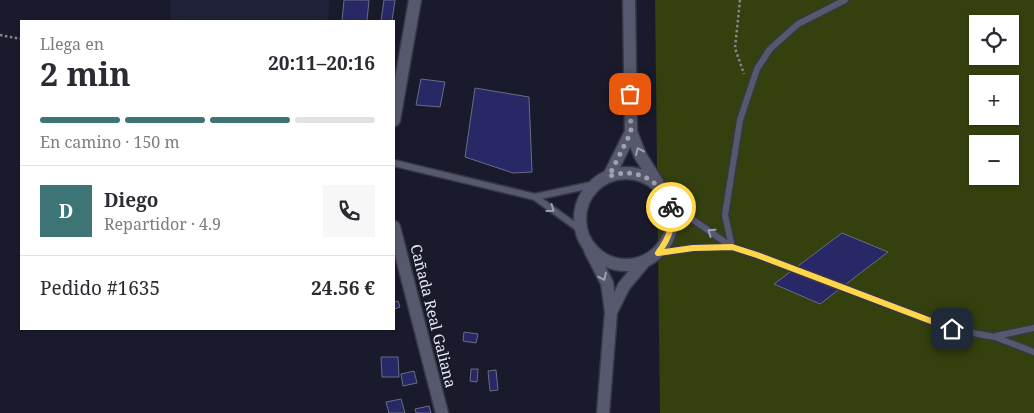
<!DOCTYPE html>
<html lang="es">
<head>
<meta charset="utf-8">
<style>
	:root { --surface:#fff; --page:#f7f7f7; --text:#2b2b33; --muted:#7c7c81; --line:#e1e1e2; --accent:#3d7476 }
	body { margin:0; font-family:"Noto Serif",serif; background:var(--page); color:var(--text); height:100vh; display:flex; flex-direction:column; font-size:19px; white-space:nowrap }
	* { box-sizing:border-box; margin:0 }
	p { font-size:16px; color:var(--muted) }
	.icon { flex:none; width:28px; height:28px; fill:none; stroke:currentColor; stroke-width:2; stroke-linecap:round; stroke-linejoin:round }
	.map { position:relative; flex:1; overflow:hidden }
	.side { position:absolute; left:20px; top:20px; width:375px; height:310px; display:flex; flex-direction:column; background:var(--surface); border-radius:0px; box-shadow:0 1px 4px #0004 }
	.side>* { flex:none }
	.controls { position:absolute; left:969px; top:15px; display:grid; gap:10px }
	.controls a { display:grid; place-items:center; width:50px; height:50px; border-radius:0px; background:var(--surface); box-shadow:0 1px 4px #0004; font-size:25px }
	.pin { position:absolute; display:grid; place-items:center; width:42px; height:42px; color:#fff; margin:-21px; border-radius:10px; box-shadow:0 2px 8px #0006 }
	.courier { position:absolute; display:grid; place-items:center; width:50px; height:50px; margin:-25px; border:4px solid #ffd54a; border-radius:50%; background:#fff; color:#222; box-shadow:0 1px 6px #0007 }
	.overview em { font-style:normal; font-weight:700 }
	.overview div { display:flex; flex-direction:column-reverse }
	.overview { display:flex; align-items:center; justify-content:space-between; height:85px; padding:0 20px }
	h1 { font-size:32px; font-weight:700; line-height:38px }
	.bar { display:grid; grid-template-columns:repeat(4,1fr); gap:8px 5px; align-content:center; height:60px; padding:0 20px }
	.bar i { height:6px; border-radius:4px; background:var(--line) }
	.bar .selected { background:var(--accent) }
	.bar p { grid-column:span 4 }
	.line { display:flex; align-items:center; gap:12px; padding:0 20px; border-top:1px solid var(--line) }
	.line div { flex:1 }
	.round { display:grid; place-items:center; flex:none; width:52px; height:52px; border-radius:0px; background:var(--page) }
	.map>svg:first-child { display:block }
</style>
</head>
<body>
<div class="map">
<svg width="1034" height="413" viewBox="0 0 1034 413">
	<rect width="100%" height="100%" fill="#191b2c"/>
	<!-- built -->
	<path fill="#202239" d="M170,0H330L328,21H171Z"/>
	<!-- green -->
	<path fill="#34400e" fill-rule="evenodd" d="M655,0H1034V413H660ZM978,24H1010V56H978ZM978,84H1010V116H978ZM978,144H1010V176H978Z"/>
	<!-- building -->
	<path fill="#292866" stroke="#696c81" d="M344,0H369L367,21H342Z
		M384,0H395L392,21H381Z
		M421,79L445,82L440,107L416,105Z
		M475,88L529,97L532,172L513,173L465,157Z
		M842,233L888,252L820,304L774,284Z
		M398,301L400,307L394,309V302Z
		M464,332L478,334L476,343L463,341Z
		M381,357H398L399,377H382Z
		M471,369H478L477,382L470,381Z
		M496,370L498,390L490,391L488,371Z
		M414,371L417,383L403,386L401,374Z
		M401,399L405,413H389L386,402Z
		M429,406L431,413H416L415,409Z"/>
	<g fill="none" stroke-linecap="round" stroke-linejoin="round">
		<!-- service casing -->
		<g stroke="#373746" stroke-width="9">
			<path id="service" d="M845,0L798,24L770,49L757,69L740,120L725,215L732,247L757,255L952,329L995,337L1034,352
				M394,163L535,197
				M581,230L535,197L596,184
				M658,253L693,248L732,247L689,217L670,206
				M996,336L1034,328"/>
		</g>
		<!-- minor casing -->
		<g stroke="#373746" stroke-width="15">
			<path id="minor" d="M629,0L631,132
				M394,120L415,0
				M580 219a46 46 0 1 1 92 0a46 46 0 1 1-92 0Z
				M609,176L631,132L640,155L658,184
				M394,227L442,413
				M590,250L607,283L611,312L603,413
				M611,312L624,286L645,261"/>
		</g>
		<!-- path -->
		<path stroke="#848694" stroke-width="2.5" stroke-dasharray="2.5 2.5" stroke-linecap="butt" d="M740,0L735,48L744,74
			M0,35L21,39"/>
		<!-- service -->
		<use href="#service" stroke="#56586d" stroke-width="6"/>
		<!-- minor -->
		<use href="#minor" stroke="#56586d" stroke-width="12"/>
	</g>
	<!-- one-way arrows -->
	<defs><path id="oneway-chevron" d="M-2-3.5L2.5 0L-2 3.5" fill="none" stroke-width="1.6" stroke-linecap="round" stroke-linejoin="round" transform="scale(1.25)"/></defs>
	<g stroke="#9ea0b1">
		<use href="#oneway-chevron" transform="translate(639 151) rotate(-114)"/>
		<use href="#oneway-chevron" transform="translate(551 209) rotate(36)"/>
		<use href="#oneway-chevron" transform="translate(711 232) rotate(-145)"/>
		<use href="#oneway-chevron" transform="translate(603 277) rotate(64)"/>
	</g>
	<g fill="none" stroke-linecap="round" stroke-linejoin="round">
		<!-- done -->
		<path stroke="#9fa1af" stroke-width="5" stroke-dasharray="0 9" d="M630,94L631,132L609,176C614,175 620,173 625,173C648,173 663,187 671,207"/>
		<!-- route -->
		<path stroke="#ffd54a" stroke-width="6" d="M671,207C673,227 670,237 658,253L693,248L732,247L757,255L952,329"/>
	</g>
	<g text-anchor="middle" stroke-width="4" stroke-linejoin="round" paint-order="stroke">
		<!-- street labels -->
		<g font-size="15" fill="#e7e9f5" stroke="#191b2c">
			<text transform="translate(433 316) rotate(76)" y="5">Cañada Real Galiana</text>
		</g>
	</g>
</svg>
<div class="controls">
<a><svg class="icon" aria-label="locate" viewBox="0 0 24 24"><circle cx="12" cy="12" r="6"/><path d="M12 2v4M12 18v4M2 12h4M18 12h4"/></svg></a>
<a>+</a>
<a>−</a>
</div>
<div class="pin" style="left:630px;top:94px;background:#ea580c"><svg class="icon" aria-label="bag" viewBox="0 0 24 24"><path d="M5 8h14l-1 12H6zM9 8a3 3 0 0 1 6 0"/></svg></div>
<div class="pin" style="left:952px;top:329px;background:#1f2937"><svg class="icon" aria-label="home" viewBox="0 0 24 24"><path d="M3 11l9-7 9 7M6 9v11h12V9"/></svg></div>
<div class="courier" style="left:671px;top:207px"><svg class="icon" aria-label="bike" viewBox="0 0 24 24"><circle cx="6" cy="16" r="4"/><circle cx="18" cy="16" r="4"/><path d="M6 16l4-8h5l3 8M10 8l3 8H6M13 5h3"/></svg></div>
<section class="side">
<div class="overview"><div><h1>2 min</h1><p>Llega en</p></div><em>20:11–20:16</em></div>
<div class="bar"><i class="selected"></i><i class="selected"></i><i class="selected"></i><i></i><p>En camino · 150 m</p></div>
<div class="line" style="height:90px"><b class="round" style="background:var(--accent);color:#fff">D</b><div><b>Diego</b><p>Repartidor · 4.9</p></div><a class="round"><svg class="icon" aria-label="phone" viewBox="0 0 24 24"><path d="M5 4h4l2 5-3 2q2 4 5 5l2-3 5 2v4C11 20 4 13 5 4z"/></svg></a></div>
<div class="line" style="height:65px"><div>Pedido #1635</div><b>24.56 €</b></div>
</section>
</div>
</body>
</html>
